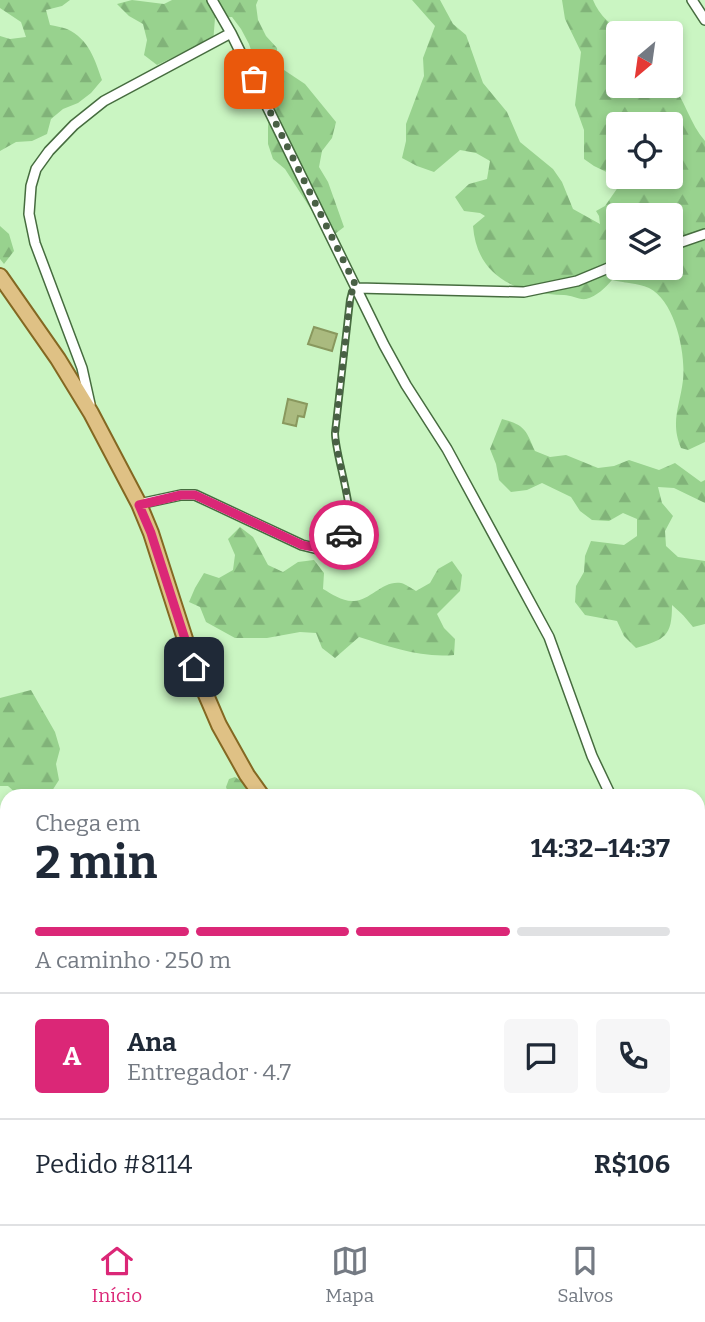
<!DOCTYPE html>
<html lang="pt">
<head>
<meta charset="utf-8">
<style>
	:root { --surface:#fff; --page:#f6f6f7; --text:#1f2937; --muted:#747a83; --line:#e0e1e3; --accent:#db2777 }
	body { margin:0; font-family:Bitter,serif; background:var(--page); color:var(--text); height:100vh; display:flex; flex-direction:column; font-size:26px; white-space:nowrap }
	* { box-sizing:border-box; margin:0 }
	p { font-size:23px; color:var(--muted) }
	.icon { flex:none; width:38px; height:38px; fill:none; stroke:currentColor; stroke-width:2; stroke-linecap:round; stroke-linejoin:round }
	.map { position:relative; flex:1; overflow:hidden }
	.drawer { position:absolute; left:0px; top:789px; width:705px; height:436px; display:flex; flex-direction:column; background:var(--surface); border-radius:21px 21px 0 0; box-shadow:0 4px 10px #0003 }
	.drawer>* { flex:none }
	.needle { width:46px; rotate:209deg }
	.buttons { position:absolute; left:606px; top:21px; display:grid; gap:14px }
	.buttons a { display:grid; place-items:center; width:77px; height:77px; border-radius:7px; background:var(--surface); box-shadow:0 4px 10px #0003; font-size:35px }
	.pin { position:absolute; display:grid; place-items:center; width:60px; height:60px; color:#fff; margin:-30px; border-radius:14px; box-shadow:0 4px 10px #0006 }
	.courier { position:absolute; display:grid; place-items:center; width:70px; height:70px; margin:-35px; border:5px solid #db2777; border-radius:50%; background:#fff; color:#222; box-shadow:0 2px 9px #0007 }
	.summary em { font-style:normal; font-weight:700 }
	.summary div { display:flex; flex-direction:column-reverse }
	.summary { display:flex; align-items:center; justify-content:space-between; height:119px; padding:0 35px }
	h1 { font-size:46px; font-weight:700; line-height:52px }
	.bar { display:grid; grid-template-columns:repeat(4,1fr); gap:10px 7px; align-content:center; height:84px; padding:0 35px }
	.bar i { height:9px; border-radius:5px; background:var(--line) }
	.bar .active { background:var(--accent) }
	.bar p { grid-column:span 4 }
	.line { display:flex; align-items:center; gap:18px; padding:0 35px; border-top:2px solid var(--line) }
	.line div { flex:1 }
	.round { display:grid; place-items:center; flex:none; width:74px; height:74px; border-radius:7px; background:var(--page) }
	.tabs { display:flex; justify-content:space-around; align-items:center; height:98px; border-top:2px solid var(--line); background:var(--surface); font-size:19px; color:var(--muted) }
	.tabs a { display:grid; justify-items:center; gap:4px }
	.tabs .active { color:var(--accent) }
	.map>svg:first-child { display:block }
</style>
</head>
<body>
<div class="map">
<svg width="705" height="1224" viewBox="0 0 705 1224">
	<defs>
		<pattern id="forest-firs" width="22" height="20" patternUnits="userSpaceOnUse" patternTransform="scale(1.75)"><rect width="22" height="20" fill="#98d28e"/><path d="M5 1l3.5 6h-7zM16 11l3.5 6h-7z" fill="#81b379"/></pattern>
	</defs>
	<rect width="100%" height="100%" fill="#caf5c2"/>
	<!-- forest -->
	<path fill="url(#forest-firs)" fill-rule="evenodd" d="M0,0H70L62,6L46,10L50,25C55,26 62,27 67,29C89,39 95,60 102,80L91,93L78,103L63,109L51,119L47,134L32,141L16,142L0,151V36L10,39L26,37L21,22L0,8Z
		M132,0L164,4L172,0H258L256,5L258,20L266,36L277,48L278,66L305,84L336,122L332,138L322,151L319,167L328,182L344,227L331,237L312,211L285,169L273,159L268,144V127L270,106L249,44L241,29L232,17L215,18L213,44L202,54L186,51L157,65L144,55L147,40L143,24L129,16L117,4Z
		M412,0H440L453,24L466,35L483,83L507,112L520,142L553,169L562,182L573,209L600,224L599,216L596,211L605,206L623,180L594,166L584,159V130L575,105L581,52L565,19L562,0H593C599,15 612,28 628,33H618V86H670V81C685,100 690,124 705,141V442L688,450L681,448C670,422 680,406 683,380C686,353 675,301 649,288C637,283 624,283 612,280C605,288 597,296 586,299C579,300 571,295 564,295C518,294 477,278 473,226L485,216L480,213L464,211L455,197L469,184L487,179L490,161L476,153L460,150L434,172L417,166L402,158L406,141V124L424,76L423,58L435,26ZM618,124H670V177H618ZM618,215H670V268H618Z
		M0,226L9,234L14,251L4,264L0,259Z
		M502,419C525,425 526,430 535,451L550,457L566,455L598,468L614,466L629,460L659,470L675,463L701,482L705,480V503L674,488L658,487L662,503L673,516L665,531L666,546L678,557L705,561V624L693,627L683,615L672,605C672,637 665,639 636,648L624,636L617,621L585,615L575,602L576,586L584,572L585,556L591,541L624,545L637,536V519L623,513L609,521L592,520L580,511L571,497L542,483L527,490L511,492L499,480L496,464L490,449Z
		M240,527L253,537L268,565L283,572L298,562L314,560L324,573L323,589C332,594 343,602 354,601C371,600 383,580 401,583C406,584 412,589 416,591L430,583L438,569L452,561L462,575L460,591L437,614L444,628L455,639L454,655C420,658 391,647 359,637L335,658L322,648L316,633L300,632L267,638H235L206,622L200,607L189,602L195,588L204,573L219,578L233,570L235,555L228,539Z
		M31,690L55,732L60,749L56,764L59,780L50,794L47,796H19L8,786H0V698Z
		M235,777L241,781L254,796H229L226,787L229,779Z
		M0,913L7,922V1183L0,1191Z
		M7,1217V1218H89L91,1224H0Z
		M197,1218H308V1224H312H197Z
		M343,1218H449L442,1224H326L339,1221Z
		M598,1218H671L675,1224H606Z"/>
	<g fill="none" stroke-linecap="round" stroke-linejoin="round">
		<!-- river -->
		<path stroke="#10ccd5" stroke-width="19" d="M0,1197L7,1189
			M178,1218L181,1224"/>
	</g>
	<!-- building -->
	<path fill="#aaba7f" stroke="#89985e" stroke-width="2" d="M314,327L337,334L332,351L308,344Z
		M288,399L307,404L304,417L298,416L296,426L283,423Z"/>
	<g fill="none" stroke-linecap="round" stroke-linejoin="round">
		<!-- service casing -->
		<g stroke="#466c3f" stroke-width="8">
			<path id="service" d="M319,549C330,545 341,543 347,532C357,514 335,456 335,433L350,300L352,292L356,289"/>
		</g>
		<!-- minor casing -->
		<g stroke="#466c3f" stroke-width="12">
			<path id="minor" d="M212,0L231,33L384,345L406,385L447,449L549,637L592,756L611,796
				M692,0L705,20
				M670,246L705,234
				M357,288L524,292L577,281L618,264
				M90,404L82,368L35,243L29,214L31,186L36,169L49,151L74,125L104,101L231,33
				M139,504L181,495H195L302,545L318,549"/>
		</g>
		<!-- primary casing -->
		<g stroke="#846822" stroke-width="18">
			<path id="primary" d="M0,276L58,359L91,413L139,504L151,533L194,667L219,725L247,775L262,796
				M664,1218L669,1224"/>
		</g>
		<!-- service -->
		<use href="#service" stroke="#fff" stroke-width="4.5"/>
		<!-- minor -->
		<use href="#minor" stroke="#fff" stroke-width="9"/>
		<!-- primary -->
		<use href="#primary" stroke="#dfc185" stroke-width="14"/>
	</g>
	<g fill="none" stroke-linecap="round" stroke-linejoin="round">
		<!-- done -->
		<path stroke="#496045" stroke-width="7" stroke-dasharray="0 12.6" d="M254,79L357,288L352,292L350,300L335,433C335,456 359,518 344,535"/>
		<!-- route -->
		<path stroke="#db2777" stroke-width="9" d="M194,667L151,533L139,505L181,495H195L302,545C318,549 332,549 344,535"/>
	</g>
</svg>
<div class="buttons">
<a><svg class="needle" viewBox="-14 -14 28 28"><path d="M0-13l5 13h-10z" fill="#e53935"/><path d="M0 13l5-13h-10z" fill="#747a83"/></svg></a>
<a><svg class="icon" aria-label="locate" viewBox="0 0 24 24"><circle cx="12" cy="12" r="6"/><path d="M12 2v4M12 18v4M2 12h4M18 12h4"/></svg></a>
<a><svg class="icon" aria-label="layers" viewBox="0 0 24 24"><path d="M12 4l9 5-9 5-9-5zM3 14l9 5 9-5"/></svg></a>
</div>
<div class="pin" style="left:254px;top:79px;background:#ea580c"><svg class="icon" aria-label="bag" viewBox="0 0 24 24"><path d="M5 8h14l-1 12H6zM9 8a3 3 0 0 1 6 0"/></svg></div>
<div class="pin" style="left:194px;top:667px;background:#1f2937"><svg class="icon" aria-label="home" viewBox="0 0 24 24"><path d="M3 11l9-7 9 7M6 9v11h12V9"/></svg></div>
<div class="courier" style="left:344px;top:535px"><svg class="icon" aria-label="car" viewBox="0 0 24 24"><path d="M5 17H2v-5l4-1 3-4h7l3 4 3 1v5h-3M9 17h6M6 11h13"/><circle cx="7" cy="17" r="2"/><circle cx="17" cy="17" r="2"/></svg></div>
<section class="drawer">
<div class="summary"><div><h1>2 min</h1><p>Chega em</p></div><em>14:32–14:37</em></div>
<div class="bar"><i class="active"></i><i class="active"></i><i class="active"></i><i></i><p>A caminho · 250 m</p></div>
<div class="line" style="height:126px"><b class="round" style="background:var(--accent);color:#fff">A</b><div><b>Ana</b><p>Entregador · 4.7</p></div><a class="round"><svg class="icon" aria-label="chat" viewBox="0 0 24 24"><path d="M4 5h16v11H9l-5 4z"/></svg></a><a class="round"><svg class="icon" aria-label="phone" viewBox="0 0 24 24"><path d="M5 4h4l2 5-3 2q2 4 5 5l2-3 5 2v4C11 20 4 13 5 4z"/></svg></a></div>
<div class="line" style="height:91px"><div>Pedido #8114</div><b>R$106</b></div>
</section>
</div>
<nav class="tabs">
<a class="active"><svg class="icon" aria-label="home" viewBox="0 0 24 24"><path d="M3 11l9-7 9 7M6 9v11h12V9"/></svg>Início</a>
<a><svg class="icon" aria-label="map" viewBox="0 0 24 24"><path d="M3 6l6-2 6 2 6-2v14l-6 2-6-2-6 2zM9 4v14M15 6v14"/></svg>Mapa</a>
<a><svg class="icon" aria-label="saved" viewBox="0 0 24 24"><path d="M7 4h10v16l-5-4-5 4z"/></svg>Salvos</a>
</nav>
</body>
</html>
